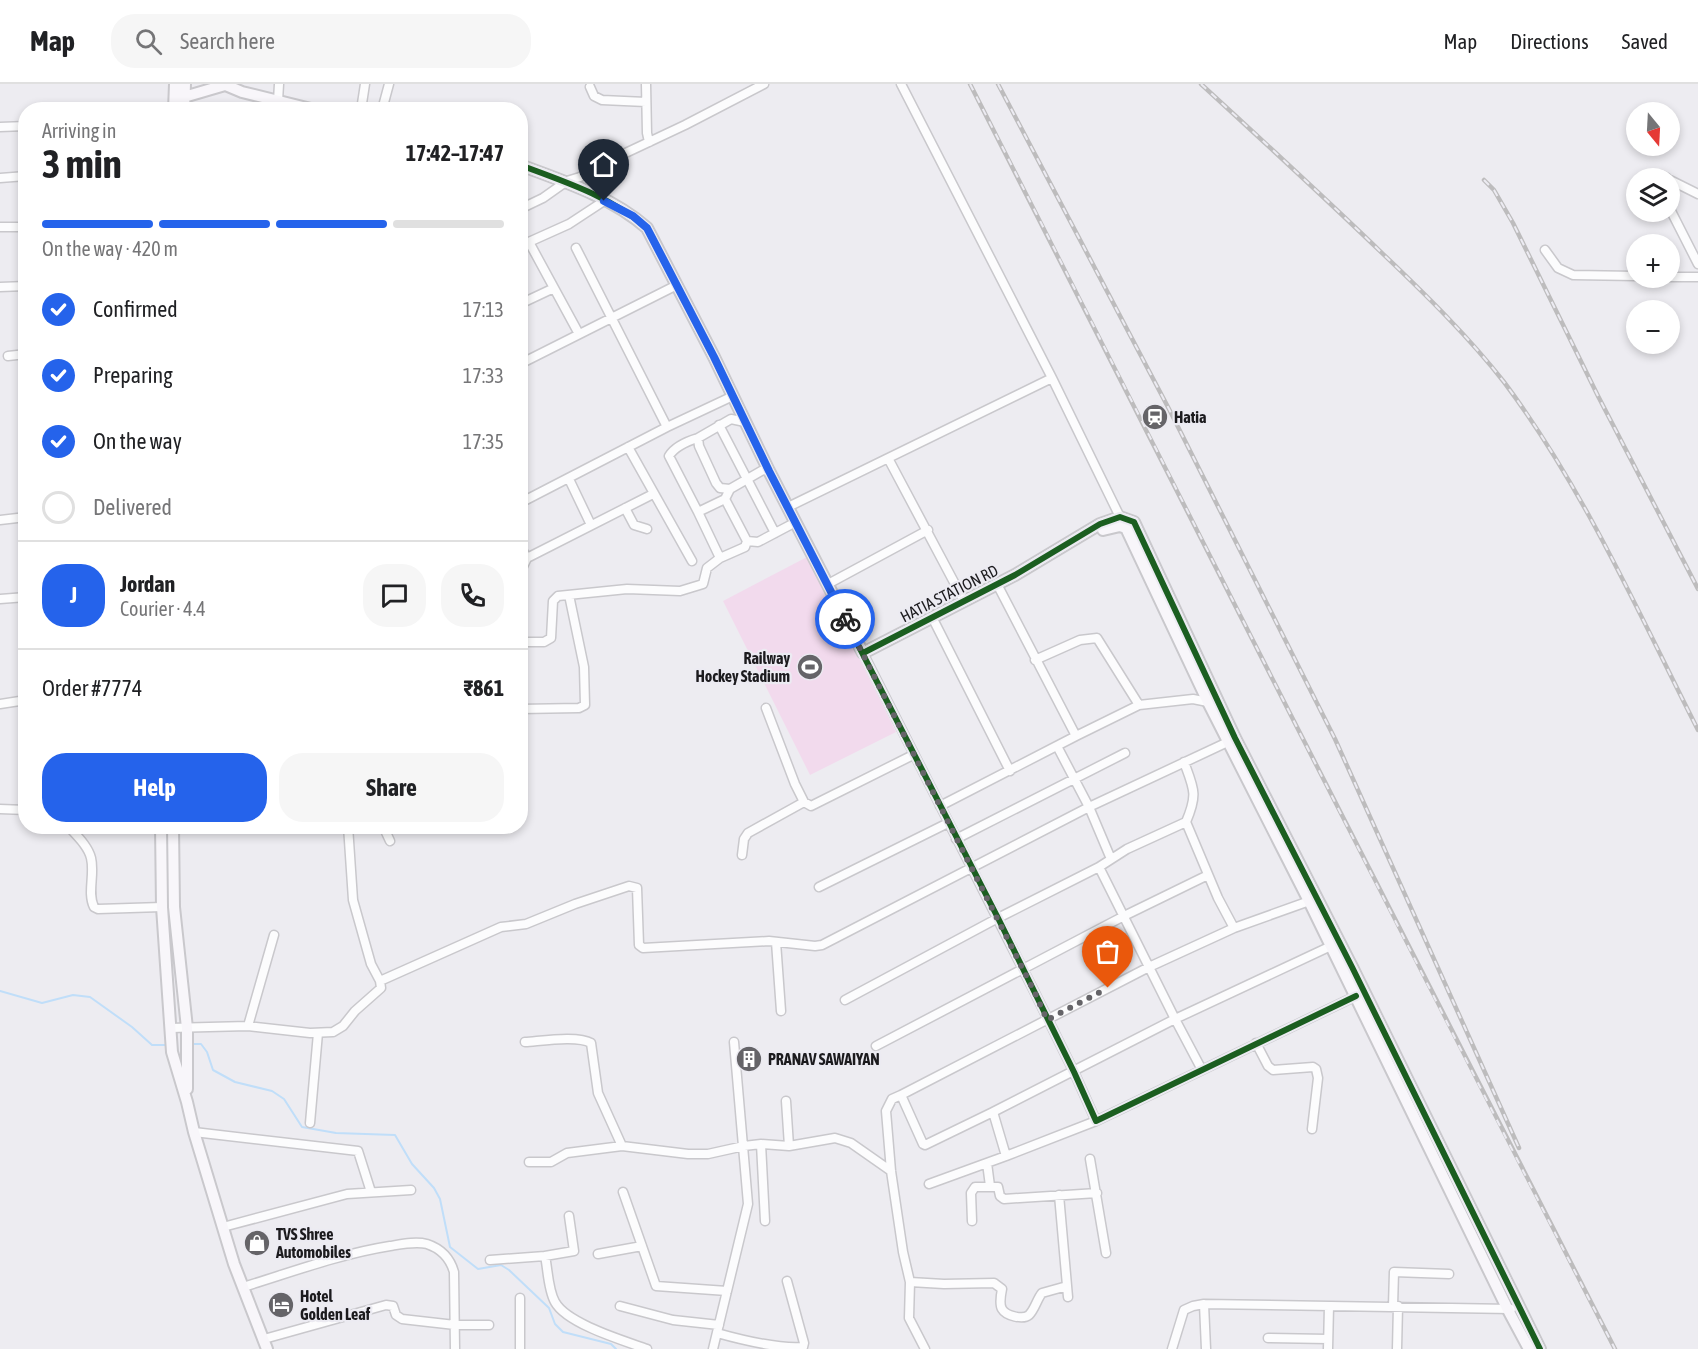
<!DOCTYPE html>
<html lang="en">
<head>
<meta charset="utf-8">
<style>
	:root { --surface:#fff; --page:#f6f6f6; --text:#202124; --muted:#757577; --line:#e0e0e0; --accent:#2563eb }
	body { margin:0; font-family:"Asap Condensed",sans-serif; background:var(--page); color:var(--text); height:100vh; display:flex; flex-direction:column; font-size:22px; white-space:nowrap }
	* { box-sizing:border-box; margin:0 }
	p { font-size:20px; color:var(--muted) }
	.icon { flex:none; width:33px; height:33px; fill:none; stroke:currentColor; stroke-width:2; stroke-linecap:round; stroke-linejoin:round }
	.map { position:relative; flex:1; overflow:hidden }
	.drawer { position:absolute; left:18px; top:18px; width:510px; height:732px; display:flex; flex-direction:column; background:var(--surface); border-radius:24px; box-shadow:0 3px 9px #0003 }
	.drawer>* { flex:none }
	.needle { width:39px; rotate:162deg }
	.buttons { position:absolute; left:1626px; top:18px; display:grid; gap:12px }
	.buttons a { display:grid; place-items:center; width:54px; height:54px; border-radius:50%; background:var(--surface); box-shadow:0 3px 9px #0003; font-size:30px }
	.pin { position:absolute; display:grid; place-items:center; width:51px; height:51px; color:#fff; margin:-62px -26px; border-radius:50% 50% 50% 0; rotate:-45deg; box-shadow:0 0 6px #0007 }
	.pin .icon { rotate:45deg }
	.courier { position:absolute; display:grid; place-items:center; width:60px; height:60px; margin:-30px; border:4px solid #2563eb; border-radius:50%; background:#fff; color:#222; box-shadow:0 2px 8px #0007 }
	.summary em { font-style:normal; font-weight:700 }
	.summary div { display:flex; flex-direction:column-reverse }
	.summary { display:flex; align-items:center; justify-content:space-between; height:102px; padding:0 24px }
	h1 { font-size:39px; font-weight:700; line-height:45px }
	.bar { display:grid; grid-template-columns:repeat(4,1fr); gap:9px 6px; align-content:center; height:72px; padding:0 24px }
	.bar i { height:8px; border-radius:4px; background:var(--line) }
	.bar .on { background:var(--accent) }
	.bar p { grid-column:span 4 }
	.line { display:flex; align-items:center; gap:15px; padding:0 24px; border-top:2px solid var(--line) }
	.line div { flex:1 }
	.round { display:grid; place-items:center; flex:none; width:63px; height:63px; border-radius:24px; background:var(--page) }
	ol { padding:0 24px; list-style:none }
	li { display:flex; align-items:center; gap:18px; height:66px }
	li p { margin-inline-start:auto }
	li .icon { padding:6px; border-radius:50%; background:var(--accent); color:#fff; stroke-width:4 }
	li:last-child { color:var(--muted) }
	li i { width:33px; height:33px; border:3px solid var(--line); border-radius:50% }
	.primary-button { display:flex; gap:12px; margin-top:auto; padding:12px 24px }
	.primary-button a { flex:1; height:69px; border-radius:24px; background:var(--accent); color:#fff; font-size:24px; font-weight:700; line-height:69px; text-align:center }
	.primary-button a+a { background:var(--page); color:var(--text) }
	header { display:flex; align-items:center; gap:36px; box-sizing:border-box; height:84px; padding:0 30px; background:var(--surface); border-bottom:2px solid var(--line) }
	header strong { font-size:28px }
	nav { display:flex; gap:33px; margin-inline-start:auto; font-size:21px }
	.search { width:420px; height:54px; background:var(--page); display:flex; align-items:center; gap:15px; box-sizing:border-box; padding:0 21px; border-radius:24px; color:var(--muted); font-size:22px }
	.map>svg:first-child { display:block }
</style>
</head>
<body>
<header>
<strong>Map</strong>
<div class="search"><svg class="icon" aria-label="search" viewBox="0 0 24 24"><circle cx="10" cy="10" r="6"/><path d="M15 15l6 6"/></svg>Search here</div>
<nav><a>Map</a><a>Directions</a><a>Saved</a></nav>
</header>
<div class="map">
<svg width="1698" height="1265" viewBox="0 0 1698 1265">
	<rect width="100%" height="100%" fill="#edecf1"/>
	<!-- green -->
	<path fill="#f2daed" d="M809,472L896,648L810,691L723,517Z"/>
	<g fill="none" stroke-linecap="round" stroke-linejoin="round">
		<!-- stream -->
		<path stroke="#c0def9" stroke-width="2" d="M0,907L42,919L73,911L90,913L132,943L152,961H169
			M189,960H201L207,968L213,986L235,998L272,1007L284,1015L302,1043L336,1049L395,1051L412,1080L434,1104L440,1115L450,1163L478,1185L501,1181L509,1186L549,1224L555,1240L563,1248L611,1260L616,1265"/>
		<!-- street casing -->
		<g stroke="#c9c8cc" stroke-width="11">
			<path id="street" d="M646,0L647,49L649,58
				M901,0L1052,294L1120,433
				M590,3L594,12L602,16L646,18
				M278,17L279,0
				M361,26L365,0
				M382,26L389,0
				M0,43L26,42
				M0,94L26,92
				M1656,94L1661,91L1667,94
				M1670,96L1698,110
				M520,125L543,114L567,97L580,93L598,82L685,41L764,0
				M1670,125L1698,180
				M0,143H26
				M529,158L579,250
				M520,162L569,140L604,117
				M576,164L667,343
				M1545,166L1558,184L1573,191L1636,192
				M1670,193H1698
				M0,203L26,202
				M520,220L554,204
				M8,272L26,270
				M520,280L677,201
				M719,341L775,449
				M628,363L692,477
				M889,376L964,517
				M769,387L763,386L730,405L725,415L747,457L758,458L796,438
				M569,395L591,441
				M730,405L720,404L716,399L699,362L698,354L731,335L745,338
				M725,415L698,428L720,474L745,463L747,457
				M520,419L667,343L733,312
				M788,423L1052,294
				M625,424L634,441L647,445
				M698,428L669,372C675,362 688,357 698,354
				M0,436L26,433
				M520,462L527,474L520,489
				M527,474L653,410
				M828,500L928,446
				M0,515L26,513
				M932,533L1010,687
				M520,558H544L551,554L553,517L558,512L627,505L680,507L703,500L707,484L720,474
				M863,569L1034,907L1074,988L1096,1037L1356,912
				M1035,576L1080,556L1097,554L1139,621
				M0,620L26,616
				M766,624L795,700L804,718L811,722L913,671
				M520,625L579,624L585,621L584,583L569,511
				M1076,652L1139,621L1193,615L1208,618
				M1057,662L1089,723L1111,775
				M1184,678C1194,705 1198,710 1186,738
				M940,722L1076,652L997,500
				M0,725L26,726
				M68,742C77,752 88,762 91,774C95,790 87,809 94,823L98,825L162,823
				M348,742L353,816L371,880L380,897
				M383,742L390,757
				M956,755L1125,669
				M742,771L744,755L748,749L804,718
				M819,803L948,739
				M776,858L781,927
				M845,916L998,834L1099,783
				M248,942L274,851
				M170,944L248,942L310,949L333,948L343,942L355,927L381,904L380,897L501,843L526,840L575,820L629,802L637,804L639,861L643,864L769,857L815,862L822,861L1089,723L1232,656
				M525,958C541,957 578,951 591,959L598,1009L622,1062L688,1070H708L744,1062L761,1060L789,1062L835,1054L851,1059L891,1087
				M1256,959L1268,982L1273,986L1313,983L1316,985L1318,994L1312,1045
				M876,962L1124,832L1208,791
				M1202,986L1175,935L1331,862
				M901,1011L892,1015L886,1027L891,1087L903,1168L910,1198L944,1200L994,1199L1002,1205C1001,1210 999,1220 1002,1225C1006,1232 1023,1236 1029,1231C1035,1225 1037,1215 1042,1209L1067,1202
				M786,1017L789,1062
				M993,1028L925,1061L923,1060L901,1011L1149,883L1234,844
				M1096,1037L1006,1072L993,1028L1175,935L1099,783L1127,765L1186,738L1218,814L1234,844L1315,815
				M310,1039L318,949
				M194,1048L358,1067L371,1108
				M761,1060L765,1137
				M1090,1075L1106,1169
				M529,1078H551L567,1069L622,1062
				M987,1079L990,1102
				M929,1100L1006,1072
				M623,1108L656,1202L727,1207
				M1059,1111L1068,1213
				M972,1137L971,1109L975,1103H998L1000,1112L1004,1115L1097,1109
				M223,1143L347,1110L411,1106
				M598,1170L642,1162
				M545,1172C548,1186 548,1206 555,1218C567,1240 625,1257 647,1265
				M490,1176L545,1172L574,1167L569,1132
				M910,1198L909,1234L925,1265
				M243,1203C292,1188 340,1170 390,1162C402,1160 416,1157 427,1160C442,1165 450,1174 454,1188L455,1265
				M520,1214V1265
				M1204,1220L1206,1265
				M620,1222L673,1236L719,1241
				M1393,1222L1394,1188L1449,1190
				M717,1249C742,1256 777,1265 803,1263L804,1259L787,1197
				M1268,1254L1328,1255
				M264,1255L386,1221L393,1222L396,1231L402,1235L455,1241H489
				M713,1265L748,1120L734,958
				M1172,1265L1184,1226L1193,1222L1204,1220L1511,1225
				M1328,1265L1329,1222
				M1397,1265L1398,1222"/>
		</g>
		<!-- secondary casing -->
		<g stroke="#c9c8cc" stroke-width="14">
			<path id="secondary" d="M223,0L242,8L315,26
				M175,13H184L225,1
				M174,26L175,0
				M184,26L185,0
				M520,81C563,97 612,113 647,144L714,273L769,387L863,569L1015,491L1100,440L1120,433L1134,438L1235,654L1352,883L1540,1265
				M1103,446L1120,442L1126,444L1208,618L1309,817L1508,1226L1529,1265
				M161,742L162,823L172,968L187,1018L194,1048L234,1180L267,1265
				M173,742L174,823L187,944V1005"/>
		</g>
		<!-- street -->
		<use href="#street" stroke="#fcfcfd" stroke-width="8"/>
		<!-- secondary -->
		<use href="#secondary" stroke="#f8f6fa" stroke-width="10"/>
		<!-- rail casing -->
		<g stroke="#bdbcbd" stroke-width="4.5">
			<path id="rail" d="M970,0C1186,421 1397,845 1615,1265
				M998,0L1169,325L1335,655L1519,1064
				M1201,0C1262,56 1323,112 1383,170C1425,210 1468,252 1504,298C1584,405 1638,528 1698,646
				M1484,96L1494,106L1513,139L1598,312L1698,505"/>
		</g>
		<!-- rail -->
		<use href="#rail" stroke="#ecebf2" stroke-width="2" stroke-dasharray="7" stroke-linecap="butt"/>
		<!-- cycleway casing -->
		<g stroke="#ecebf2" stroke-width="10">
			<path id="cycleway" d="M520,81C563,97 612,113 647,144L714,273L769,387L998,834L1074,988L1096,1037L1356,912
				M863,569L1015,491L1100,440L1120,433L1134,438L1235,654L1352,883L1540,1265"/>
		</g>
		<!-- cycleway -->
		<use href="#cycleway" stroke="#1b5e20" stroke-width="6"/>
	</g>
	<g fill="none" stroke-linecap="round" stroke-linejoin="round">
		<!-- done -->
		<path stroke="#656468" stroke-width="6" stroke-dasharray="0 10.8" d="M845,535L1034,907L1047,936L1108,904"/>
		<!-- route -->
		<path stroke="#2563eb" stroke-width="8" d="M604,117L633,132L647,144L714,273L769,387L845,535"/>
	</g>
	<!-- icons -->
	<defs>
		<g id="station-disc" transform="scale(1.35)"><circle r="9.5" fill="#656468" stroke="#ecebf2"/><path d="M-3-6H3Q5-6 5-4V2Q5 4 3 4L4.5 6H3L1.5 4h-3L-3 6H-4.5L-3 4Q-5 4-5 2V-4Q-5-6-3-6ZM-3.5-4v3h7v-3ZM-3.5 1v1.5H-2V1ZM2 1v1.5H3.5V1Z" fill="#fff"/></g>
		<g id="stadium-disc" transform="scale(1.35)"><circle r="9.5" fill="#656468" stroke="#ecebf2"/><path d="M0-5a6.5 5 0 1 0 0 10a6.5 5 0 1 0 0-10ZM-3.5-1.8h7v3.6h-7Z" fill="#fff"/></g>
		<g id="building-disc" transform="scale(1.35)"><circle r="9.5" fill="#656468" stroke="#ecebf2"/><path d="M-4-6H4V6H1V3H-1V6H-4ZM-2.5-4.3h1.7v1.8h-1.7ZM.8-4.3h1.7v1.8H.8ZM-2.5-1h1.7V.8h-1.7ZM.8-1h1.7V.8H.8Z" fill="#fff"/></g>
		<g id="shop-disc" transform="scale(1.35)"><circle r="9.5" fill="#656468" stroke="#ecebf2"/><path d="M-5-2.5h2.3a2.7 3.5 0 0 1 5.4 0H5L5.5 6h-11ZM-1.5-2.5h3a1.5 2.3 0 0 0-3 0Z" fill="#fff"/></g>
		<g id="hotel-disc" transform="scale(1.35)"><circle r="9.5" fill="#656468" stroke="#ecebf2"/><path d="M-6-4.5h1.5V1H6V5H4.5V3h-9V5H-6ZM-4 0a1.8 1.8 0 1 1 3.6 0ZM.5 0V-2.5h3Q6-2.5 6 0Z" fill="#fff"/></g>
	</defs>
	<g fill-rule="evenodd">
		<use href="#station-disc" x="1155" y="333"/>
		<use href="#stadium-disc" x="810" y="583"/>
		<use href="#building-disc" x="749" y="975"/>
		<use href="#shop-disc" x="257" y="1159"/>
		<use href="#hotel-disc" x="281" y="1221"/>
	</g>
	<g text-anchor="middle" stroke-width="4.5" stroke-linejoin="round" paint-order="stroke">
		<!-- poi labels -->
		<g font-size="16" font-weight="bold" fill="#1c1b1e" stroke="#ecebf2" text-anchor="start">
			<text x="1174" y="339">Hatia</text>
			<text x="790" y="580" text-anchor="end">Railway<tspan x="790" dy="18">Hockey Stadium</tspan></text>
			<text x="768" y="981">PRANAV SAWAIYAN</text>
			<text x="276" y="1156">TVS Shree<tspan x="276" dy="18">Automobiles</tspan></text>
			<text x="300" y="1218">Hotel<tspan x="300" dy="18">Golden Leaf</tspan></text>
		</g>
		<!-- street labels -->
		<g font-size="16" fill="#1c1b1e" stroke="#ecebf2">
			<text transform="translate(949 509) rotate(-27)" y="6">HATIA STATION RD</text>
		</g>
	</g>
</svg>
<div class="buttons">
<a><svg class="needle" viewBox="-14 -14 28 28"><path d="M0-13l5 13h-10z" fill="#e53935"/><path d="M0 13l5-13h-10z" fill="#757577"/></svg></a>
<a><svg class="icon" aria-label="layers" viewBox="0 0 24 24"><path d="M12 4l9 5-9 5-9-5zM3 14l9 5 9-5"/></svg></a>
<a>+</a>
<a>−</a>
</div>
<div class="pin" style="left:1108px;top:904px;background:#ea580c"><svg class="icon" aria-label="bag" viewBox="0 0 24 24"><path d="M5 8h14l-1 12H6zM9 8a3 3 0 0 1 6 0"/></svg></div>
<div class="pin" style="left:604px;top:117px;background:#1f2937"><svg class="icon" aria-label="home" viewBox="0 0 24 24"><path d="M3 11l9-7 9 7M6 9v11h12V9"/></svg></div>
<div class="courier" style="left:845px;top:535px"><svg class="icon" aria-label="bike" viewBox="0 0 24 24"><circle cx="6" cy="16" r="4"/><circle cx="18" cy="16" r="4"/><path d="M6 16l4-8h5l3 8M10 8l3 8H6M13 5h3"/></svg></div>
<section class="drawer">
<div class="summary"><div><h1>3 min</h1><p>Arriving in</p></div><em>17:42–17:47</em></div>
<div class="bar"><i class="on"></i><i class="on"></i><i class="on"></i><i></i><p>On the way · 420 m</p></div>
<ol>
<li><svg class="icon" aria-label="check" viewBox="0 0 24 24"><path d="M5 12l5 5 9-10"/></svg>Confirmed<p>17:13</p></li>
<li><svg class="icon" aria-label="check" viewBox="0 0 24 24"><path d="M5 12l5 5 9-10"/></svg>Preparing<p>17:33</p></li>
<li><svg class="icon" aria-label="check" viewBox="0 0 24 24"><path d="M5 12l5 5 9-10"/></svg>On the way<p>17:35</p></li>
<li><i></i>Delivered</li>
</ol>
<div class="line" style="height:108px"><b class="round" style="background:var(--accent);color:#fff">J</b><div><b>Jordan</b><p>Courier · 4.4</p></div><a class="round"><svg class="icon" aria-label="chat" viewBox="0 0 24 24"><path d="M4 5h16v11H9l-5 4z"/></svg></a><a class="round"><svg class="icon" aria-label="phone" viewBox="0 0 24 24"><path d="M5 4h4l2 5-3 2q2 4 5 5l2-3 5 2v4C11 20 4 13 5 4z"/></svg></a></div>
<div class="line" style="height:78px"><div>Order #7774</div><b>₹861</b></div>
<div class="primary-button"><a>Help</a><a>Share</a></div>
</section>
</div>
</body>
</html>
